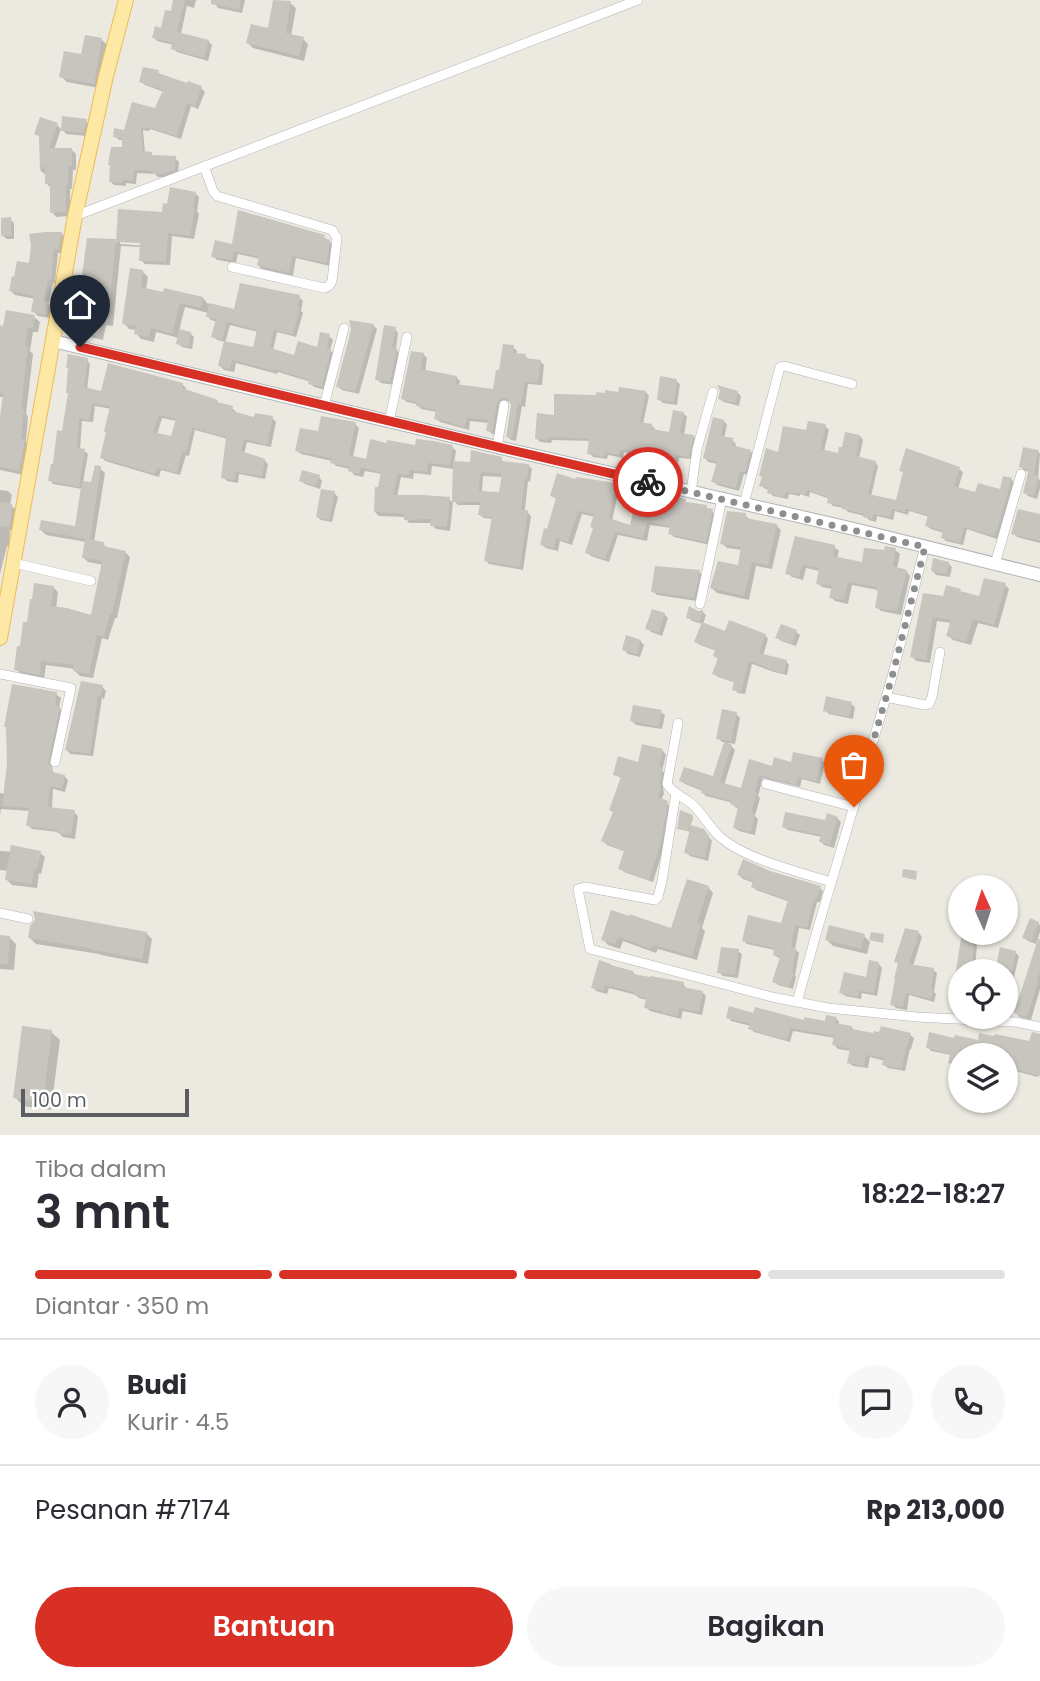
<!DOCTYPE html>
<html lang="id">
<head>
<meta charset="utf-8">
<style>
	:root { --surface:#fff; --page:#f7f7f7; --text:#2b2b33; --muted:#7c7c81; --line:#e1e1e2; --accent:#d93025 }
	body { margin:0; font-family:Poppins,sans-serif; background:var(--page); color:var(--text); height:100vh; display:flex; flex-direction:column; font-size:26px; white-space:nowrap }
	* { box-sizing:border-box; margin:0 }
	p { font-size:23px; color:var(--muted) }
	.icon { flex:none; width:38px; height:38px; fill:none; stroke:currentColor; stroke-width:2; stroke-linecap:round; stroke-linejoin:round }
	.map { position:relative; height:1135px; overflow:hidden }
	.panel { display:flex; flex-direction:column; background:var(--surface); flex:1 }
	.panel>* { flex:none }
	.needle { width:46px; rotate:357deg }
	.tools { position:absolute; left:948px; top:875px; display:grid; gap:14px }
	.tools a { display:grid; place-items:center; width:70px; height:70px; border-radius:50%; background:var(--surface); box-shadow:0 2px 5px #0004; font-size:35px }
	.scale { position:absolute; left:21px; bottom:18px; width:168px; box-sizing:border-box; padding-left:7px; border:4px solid #5a5e62; border-top:0; font-size:19px; line-height:24px; white-space:nowrap; color:#5a5e62; -webkit-text-stroke:5px #fff; paint-order:stroke }
	.pin { position:absolute; display:grid; place-items:center; width:60px; height:60px; color:#fff; margin:-72px -30px; border-radius:50% 50% 50% 0; rotate:-45deg; box-shadow:0 0 7px #0007 }
	.pin .icon { rotate:45deg }
	.courier { position:absolute; display:grid; place-items:center; width:70px; height:70px; margin:-35px; border:5px solid #d93025; border-radius:50%; background:#fff; color:#222; box-shadow:0 2px 9px #0007 }
	.headline em { font-style:normal; font-weight:600 }
	.headline div { display:flex; flex-direction:column-reverse }
	.headline { display:flex; align-items:center; justify-content:space-between; height:119px; padding:0 35px }
	h1 { font-size:46px; font-weight:600; line-height:52px }
	.bar { display:grid; grid-template-columns:repeat(4,1fr); gap:10px 7px; align-content:center; height:84px; padding:0 35px }
	.bar i { height:9px; border-radius:5px; background:var(--line) }
	.bar .on { background:var(--accent) }
	.bar p { grid-column:span 4 }
	.line { display:flex; align-items:center; gap:18px; padding:0 35px; border-top:2px solid var(--line) }
	.line div { flex:1 }
	.round { display:grid; place-items:center; flex:none; width:74px; height:74px; border-radius:37px; background:var(--page) }
	.primary-button { display:flex; gap:14px; margin-top:auto; padding:14px 35px }
	.primary-button a { flex:1; height:80px; border-radius:42px; background:var(--accent); color:#fff; font-size:28px; font-weight:600; line-height:80px; text-align:center }
	.primary-button a+a { background:var(--page); color:var(--text) }
	.map>svg:first-child { display:block }
</style>
</head>
<body>
<div class="map">
<svg width="1040" height="1135" viewBox="0 0 1040 1135">
	<rect width="100%" height="100%" fill="#ece9e1"/>
	<!-- shadow -->
	<path fill="#0003" fill-rule="evenodd" d="M175,0H196L194,8L187,6L181,34L208,41L212,45L208,61L177,52L173,48L174,45L157,41L154,37L162,30L172,13Z
		M215,0H245L242,13L218,8L215,4Z
		M290,3L296,8L291,36L303,39L308,44L304,61L253,48L248,43L269,30Z
		M101,39L107,45L99,88L67,82L61,76Z
		M158,72L162,76L188,85L189,83L201,88L205,92L198,109L191,106L181,139L150,129L149,131L143,130L145,153L151,154L154,157L175,158L179,162L178,174L168,177H158L155,174L137,173L136,184L126,183V186L114,185L111,182L124,149V140H119L115,136L125,132L156,110L164,92L145,85L141,82Z
		M86,121L89,124L87,136L66,134L63,130Z
		M57,125L61,129L54,150L71,149L76,154V170H73L72,189H70V216L56,217L52,212L51,188L47,184V176L41,171V138L36,134Z
		M195,193L199,197L197,211L199,214L194,239L172,236L170,265L145,264L141,260V247L121,246L113,326L106,325L103,340L76,334L71,329L86,278L84,275L116,241L118,243L120,211L163,214ZM120,241L149,242L148,246L120,244Z
		M10,219L14,223V239H7L3,236Z
		M62,234L66,238L63,253H58L55,283H53L48,304L52,308L50,318L38,316L33,311L36,299L15,295L11,291Z
		M324,237L333,245L330,266L296,258L293,276L262,269L258,265L260,259L238,254L236,263L217,260L213,256L234,246Z
		M142,271L148,277L146,290L203,298L208,304L235,311L299,297L303,301L301,311L303,313L296,337L277,332L273,351L295,357L318,349L329,336L333,340L330,350L334,354L325,390L314,387L310,383L311,382L278,372L277,374L236,363L234,372L224,370L220,366L226,342L217,340L213,336L217,322L211,320L208,317V313L185,307L179,331L190,333L194,337L192,349L182,347L178,343L179,338L156,332L154,342L141,339L136,333V330L129,329L124,323ZM230,325L258,332L254,349L225,343Z
		M34,317L40,322L38,332H33L30,351L33,354L26,414L28,416L26,442L30,447L24,475L0,470V433L4,397H0V327Z
		M373,325L377,329L359,394L342,390L338,386Z
		M395,329L398,333L396,349L400,354L394,385L381,383L377,379Z
		M513,347L517,351L516,355L525,356L529,360L541,362L544,365L542,385L528,384L525,407L522,406L516,441L511,440L508,437L513,406L511,402L507,401L501,405L496,435L492,434L488,430L489,423L470,421L469,430L440,422L436,419L437,412L421,409L417,404L407,402L403,399L423,354L427,358L425,372L456,377L460,381L459,386L495,391Z
		M87,360L90,364L87,390L103,393L182,384L186,388L185,391L232,408L236,412L235,414L255,419L272,418L276,422L271,447L247,442L244,454L264,460L268,464L265,479L239,474L238,483L227,481L223,477L228,439L195,430L189,456L186,455L180,475L161,470L159,477L105,461L102,457L112,409L95,406L93,422L82,421L80,450L84,451L88,454L83,483L92,485L100,468L105,473L94,542L103,544L107,548L125,552L130,557L117,618H115L108,640L102,638L93,678L80,676L75,671V669L46,665L44,679L21,674L16,669L29,624L53,587L58,592L56,609L92,617L103,565L88,562L83,557L86,542L46,535L41,530L76,528L82,489L53,484L50,480ZM162,418L177,421L172,438L157,435Z
		M676,381L680,384L677,405L663,403L659,399Z
		M646,392L649,396L643,424L652,426L655,429V432L670,434L683,413L687,417L684,435L693,436L697,440L692,459L679,458V462L665,460L663,473L653,471L650,467L652,457L624,452L623,458L608,455L607,459L593,457L589,453L591,441L552,440L551,443L540,442L536,438L555,417L597,396Z
		M737,392L741,396L739,406L724,402L720,399Z
		M724,421L727,425L724,438L732,440L736,444L735,448L750,451L754,455L749,475L744,474L739,491L717,485L713,481L718,464L708,462L705,458Z
		M355,424L359,428L353,457L367,461L417,447H452L456,451L454,463L472,464L501,459L505,463L528,465L532,469L530,482L528,481L525,510L531,516L523,570L489,564L486,560L494,519L484,518L480,515L481,505H458L454,501V469L432,466L431,475L414,473L413,479L401,477L397,497L449,499L453,503L450,531L436,529L432,525V523H409L405,517L379,516L375,512L382,474L365,471L363,477L354,475L350,469L336,466L332,461L301,454L297,450L320,434ZM483,476L503,477L501,494L482,493Z
		M825,426L829,430L824,451L839,455L860,436L863,440L859,459L875,462L878,466L871,496L898,502L905,474L901,470L959,469L963,472L958,489L976,495L1001,492L1004,478L1012,480L1015,484L1001,533H999L997,539L967,529L963,545L946,541L943,538L944,533L931,529L927,526L930,517L909,511L908,515L895,511L893,520L877,516L876,522L869,520L865,516L848,512L844,508L833,506L829,502L830,499L810,492L809,497L800,494V496L789,494L788,499L773,496L769,492L770,490L765,489L761,485L780,454L808,432Z
		M1038,451L1040,454L1038,478L1040,480V488L1037,499L1028,496L1025,492L1029,471H1025L1021,467Z
		M319,477L322,481L320,489L305,484L301,480Z
		M577,481L615,485L619,489L612,521L631,528L685,501L689,504L706,507L716,515L710,545L674,537L670,533L671,528L650,525L647,541L618,535L609,562L591,556L587,552L594,528L595,517L582,514L572,545L560,541L558,551L546,548L541,544L549,531L557,500L552,495Z
		M0,490L8,491L12,495L10,505L15,509L13,530H10L9,546H7L0,574Z
		M334,493L338,497L332,522L321,520L318,517Z
		M745,515L751,521L776,525L781,530L772,569L756,566L749,600L717,593L712,588L739,567L742,550L727,548L722,543Z
		M1040,516V543L1017,537L1013,533Z
		M834,547L839,551L837,559L864,564L895,550L900,554L897,569L906,571L910,576L901,615L881,611L877,607L880,592L878,590L852,585L848,604L835,601L831,597L833,589L822,587L818,583L820,571L806,568L803,580L792,577L787,573Z
		M948,563L952,567L950,577L936,575L933,571Z
		M699,572L703,575L697,601L657,595L653,591Z
		M1005,585L1009,589L998,628L978,623L971,645L953,640L948,635L952,623L937,621L930,663L916,661L912,656L924,595L944,598H981Z
		M698,612H703L706,615L703,624L726,633L765,635L768,639L763,656L786,661L789,665L787,675L774,672L752,664L745,694L738,693L734,689L736,683L718,677L714,674L719,660L715,656L717,651L700,645L696,641L703,624L692,621L688,617Z
		M664,614L668,618L662,636L651,632L647,628Z
		M796,632L800,635L796,646L781,641L777,637Z
		M640,641L644,645L640,657L628,654L624,650Z
		M102,687L106,691L104,699L102,698L93,756L70,754L67,750Z
		M56,694L61,698L59,708L63,712L51,769L56,775L64,776L68,780L65,792L53,789L52,809L74,812L78,816L75,839L63,837L58,832L32,829L28,825L30,811L1,809L0,815V793L4,794Z
		M851,704L855,707L853,719L829,714L825,710Z
		M661,712L665,715L662,729L636,725L632,721Z
		M736,714L740,718L735,744L728,743L735,750L724,785L742,790L750,762L773,768L822,760L825,763L820,784L802,779L800,787L763,778L758,796L760,798L755,816L758,819L755,835L739,831L735,828L740,809L736,808L733,803L706,796L703,793V791L685,784L681,781L714,779L726,742H722L718,738Z
		M643,746L663,751L666,755L662,771L666,774L663,788L664,793L661,801L671,806L664,847L653,882L624,872L620,868L626,852L607,845L603,841L614,813L611,810L622,779L615,774L639,764Z
		M692,816L693,818L690,827L707,835L712,841L708,861L690,856L686,852L691,832L681,829Z
		M837,818L841,822L834,848L824,845L821,841L822,837L788,830L784,827L826,822Z
		M0,851L40,853L45,857L41,874L39,873L37,888L12,885L7,880L8,871L0,870Z
		M770,872L820,888L823,891L820,902H817L810,930L799,928L795,949L799,953L795,976L796,977L793,989L778,985L774,982L781,959L774,955L775,950L747,944L744,941L783,925L790,902L756,890L753,886L754,883L743,879L739,875Z
		M708,887L713,893L702,928L705,931L697,960L658,949L656,953L623,941L620,949L608,945L603,939L613,912L672,931Z
		M1038,923L1040,925V932L1036,944L1028,941L1024,937Z
		M146,933L152,939L148,964L101,955L99,954L36,944L30,938Z
		M919,933L922,937L913,966L933,970L937,973L934,992L936,994L934,1002L909,995L907,1010L896,1008L892,1004L899,964L896,962Z
		M864,936L870,942L867,954L833,946L827,940Z
		M0,937H9L16,944L14,970L0,969Z
		M973,941L977,945L975,969L984,971H961V1010H958L954,1006L959,960Z
		M1002,949L1016,953L1019,956L1006,1011V971H996Z
		M738,951L742,954L738,978L723,976L719,972Z
		M1040,956V989L1031,1020L1019,1017L1016,1013Z
		M879,964L882,968L877,996L862,993L861,999L845,996L841,992L868,979Z
		M633,972L637,977L683,984L687,989L702,992L706,996L702,1015L683,1011L681,1019L650,1011L646,1007L647,1000L639,998L636,995L609,988L607,994L596,991L593,987Z
		M754,1015L805,1022L826,1023L836,1018L839,1022V1025L852,1028L855,1031L875,1035H910L914,1038L911,1049H910L905,1071L888,1068L884,1065L885,1061L870,1057L868,1068L853,1066L849,1063L851,1051L838,1049L834,1045L835,1038L793,1031L790,1042L754,1032L750,1028L751,1026L731,1021L728,1017Z
		M51,1032L60,1040L51,1110L23,1106L15,1097Z
		M1040,1037V1071L1038,1077L1008,1069L1006,1079V1055H974L1030,1043Z
		M969,1043L968,1055H961V1068L953,1066L950,1063L951,1055L931,1051L928,1047Z"/>
	<!-- building -->
	<path fill="#c8c4be" fill-rule="evenodd" d="M173,0H185L177,32L209,40L204,58L171,49L172,43L152,38L155,26L161,28L165,10L171,11Z
		M211,0H241L239,10L211,4Z
		M273,0L291,1L286,33L304,37L299,56L246,43L251,24L268,28Z
		M85,35L102,38L94,84L59,77L64,51L81,54Z
		M143,67L159,70L158,73L187,83L188,81L202,86L195,106L187,103L177,136L146,127L145,129L141,128L143,151L152,152V155L176,156L175,170L164,174H152L153,171L134,170L133,181L123,180V183L109,182L110,165H108L111,147H122V138L113,137L114,128L124,130L132,102L155,108L163,90L139,82Z
		M62,116L87,119L83,133L61,131Z
		M40,117L58,123L49,148H72V166H69L68,185H66V212L50,213V184H45V167H42L40,171L39,136L34,134Z
		M170,187L196,192L193,207L195,208L190,236L168,233L166,262L139,261L140,243L116,242L118,209L162,212L163,203L167,204Z
		M238,210L325,235L324,238L330,240L327,263L292,256L289,273L257,265L259,257L234,251L232,260L211,257L215,240L232,244Z
		M11,217V236H1V218Z
		M45,232H62L59,249H54L51,280L48,279L44,301H49L46,315L31,312L34,296L9,291L12,276L14,277L17,261L29,263L31,245L29,234Z
		M87,238L116,239L108,322L102,321L98,336L69,330L76,294L80,295L85,276H82Z
		M130,268L143,270L141,287L163,292L164,288L203,297L201,308L180,303L172,334L151,328L149,337L134,334L136,326L122,324Z
		M240,283L300,295L298,307L300,308L293,335L274,330L270,348L294,355L298,341L317,347L320,332L330,334L327,348L331,349L322,387L308,384L309,380L274,369V371L232,360L230,369L218,366L224,341L253,347L257,330L227,322L222,340L211,337L216,319L206,317L209,303L234,309Z
		M6,310L35,315L33,328L28,327L25,347H28L21,409H24L21,438L25,440L19,471L0,467V417L3,393H0V325L3,326Z
		M349,320L374,324L355,392L336,387L351,330Z
		M384,325L396,327L392,347L397,348L390,382L375,380Z
		M179,329L191,332L188,347L176,344Z
		M503,344L514,345L513,353L526,354L525,358L541,360L538,383L525,381L521,404L518,403L512,438L506,437L511,405L509,400L506,398L501,399L497,403L492,432L486,431L488,420L467,418L465,427L452,424V423L434,419L436,410L416,406V402L401,399L411,351L424,353L421,369L457,376L455,384L493,389L496,370H499Z
		M68,354L88,358L84,387L101,391L108,363L183,383L182,388L218,400L217,402L233,406L232,411L254,417L255,413L273,416L267,445L244,439L241,451L265,459L262,476L236,472L234,480L221,478L226,437L192,428L186,453L182,452L177,473L157,468L155,474L100,458L106,432H104L110,406L92,403L89,420L79,418L77,448L85,449L79,487L48,481L51,464H53L57,430L62,431L68,393H66L68,368L66,367ZM159,415L176,419L171,436L153,432Z
		M660,376L677,379L674,402L657,400Z
		M717,385L738,391L735,403L718,399L720,391Z
		M619,387L646,391L640,422L652,424V429L669,432L673,410L684,412L680,433L694,435L689,457L676,455L675,459L662,457L659,470L648,468L650,455L637,452L620,450L619,455L605,452L604,457L587,454L589,439L548,437V440L535,439L537,413L554,415V394L596,395V392L605,393V390L618,392Z
		M321,416L356,422L349,455L366,459L370,439L386,443L387,440L415,445L416,439L433,441L453,445L450,465L428,463L427,472L410,470L409,475L398,474L393,495H423L450,497L447,527L430,526L431,519L404,520V514L374,512L375,487H378L381,472L361,468L359,474L348,471L349,467L330,463L331,458L295,451L300,428L318,431Z
		M713,417L724,420L721,436L733,438L732,445L751,450L745,472L740,471L736,488L711,482L717,462L703,458Z
		M808,421L826,424L821,449L838,453L839,447H842L845,432L860,435L856,456L876,461L868,494L896,500L903,472L899,471L906,448L960,467L954,486L975,492L978,483L1000,489L1003,476L1012,478L997,530H996L994,536L964,527L960,543L941,538L943,531L925,526L928,515L905,509V512L892,509L890,517L874,514L872,519L863,517L864,514L842,509L843,506L827,503L828,497L807,490L805,495L797,492L796,494L786,492L784,497L767,493L768,488L759,486L762,477L759,476L766,448L778,452L783,426L806,430Z
		M1023,447L1038,450L1034,475L1039,476L1034,496L1023,493L1028,473L1026,469L1019,467Z
		M471,450L502,457V461L529,464L527,479H525L521,510H528L520,567L484,561L492,517L478,515L480,502H452L453,461L470,462ZM483,472L502,474L499,492L479,491L480,473Z
		M95,465L101,466L90,540L88,539L104,542L103,546L126,551L112,614H110L104,637L97,635L89,674L73,671L74,665L41,661L40,675L14,670L17,646H20L23,622H27L30,599H32L34,583L54,586L51,606L67,608L91,615L102,561L82,558L85,539L39,530L41,520L75,526L82,481L91,482Z
		M302,470L320,475L316,486L299,481Z
		M557,473L575,479L576,477L616,483L609,518L630,525L636,498L653,502V501L664,502L665,501L675,503L676,497L686,499V502L707,505V508L713,509L706,542L668,534L670,526L647,522L643,538L615,532L605,559L585,553L593,528L590,527L594,514L578,511L568,542L556,538L554,548L540,545L544,528L547,529L556,498L550,496Z
		M321,489L335,491L329,520L316,517Z
		M0,502L12,504L10,527L0,526Z
		M1018,509L1040,514V541L1011,534Z
		M727,511L746,513L745,518L777,524L768,565L752,562L744,596L710,588L718,561L738,565L741,547L720,544Z
		M795,536L835,545L833,556L862,562L864,548L884,550L885,546L896,548L893,566L907,570L897,611L875,608L878,591H876L877,587L848,582L844,600L829,598L832,586L816,584L819,568L802,565L799,577L785,574Z
		M933,558L949,562L947,574L931,571Z
		M655,566L700,570L694,598L651,592Z
		M984,578L1006,583L994,625L973,619L966,642L946,636L951,620L933,617L926,660L910,657L923,593L943,596L946,585L961,589L960,591L979,596Z
		M689,606L698,611L703,610L700,622L686,618Z
		M652,609L665,613L659,633L645,629Z
		M729,620L766,634L759,653L787,660L784,673L768,669V668L749,661L741,692L732,690L734,682L712,674L718,658L713,656L715,650L694,642L702,622L725,631Z
		M781,624L797,630L792,644L775,638Z
		M626,635L641,640L637,654L622,650Z
		M81,681L103,685L101,696H98L90,754L65,750Z
		M12,684L57,692L55,705L60,706L48,763L53,768L52,772L65,775L62,789L50,786L48,807L75,810L71,835L57,833L58,830L26,826L29,808L2,806L7,764L6,727H4Z
		M826,696L852,702L849,717L823,711Z
		M633,705L662,710L659,727L630,721Z
		M722,709L737,712L731,741L716,739Z
		M724,742L732,745L720,782L741,788L749,759L772,766L774,757L791,762L793,752L823,758L816,781L798,777L796,785L759,775L755,792L757,793L751,813L755,814L751,832L733,828L738,807L730,804L731,801L701,793L702,789L679,781L684,767L713,776Z
		M642,744L663,749L659,767L663,768L660,783L661,788L658,797L668,801L661,842L649,880L618,869L624,851L601,841L613,812L609,810L621,777L613,775L618,756L638,762Z
		M680,810L693,815L688,831L677,829Z
		M785,812L825,820L827,813L838,817L830,845L819,842L821,835L782,827Z
		M691,825L704,829L709,836L705,858L684,853Z
		M11,845L41,851L37,870L34,869L32,884L5,880Z
		M743,859L770,871L821,886L816,900L814,899L807,928L795,925L791,947L796,948L792,972H794L789,987L772,982L780,957L773,955L774,948L742,941L748,915L781,923L788,900L751,887L753,881L737,875Z
		M903,869L917,871L916,880L902,877Z
		M687,879L709,886L697,923L701,924L692,956L653,945L651,949L618,937L615,944L601,940L611,910L629,916V914L671,928Z
		M33,911L147,932L142,959L93,950V949L28,938L30,926L35,920Z
		M1030,918L1039,922L1032,941L1022,938Z
		M829,925L865,934L861,949L825,940Z
		M905,928L919,931L916,945H915L909,964L934,968L931,988L934,989L931,999L906,993L903,1007L890,1005L895,979H894L898,963L894,962Z
		M871,932L884,934L883,943L869,940Z
		M0,935L10,936L8,964H0Z
		M961,938L974,939L972,971H956Z
		M1038,939H1040V972L1037,981L1038,982L1027,1017L1014,1013Z
		M721,947L739,949L735,975L717,973Z
		M1000,947L1016,951L1012,971H995Z
		M599,960L611,964V965L633,971V974L650,977V976L684,982L683,987L703,991L699,1012L679,1008L678,1016L662,1013L663,1011L644,1008L646,998L634,995V992L605,985L603,991L591,988Z
		M869,960L879,962L874,993L859,991L857,997L839,993L844,972L866,977Z
		M729,1006L753,1013L755,1007L804,1020V1017L825,1021L826,1015L837,1017L835,1023L852,1026V1029L873,1033L874,1031L879,1032L881,1026L911,1033L907,1047L906,1046L902,1069L882,1065L884,1058L866,1055L864,1066L847,1063L850,1049L832,1045L834,1036L790,1028L787,1040L768,1035L748,1029L750,1024L726,1018Z
		M22,1026L52,1030L43,1102L13,1098Z
		M929,1032L954,1038L955,1035L978,1040L979,1033L994,1036L995,1034L1029,1041L1032,1032L1040,1034V1076L1008,1068L1011,1055H961V1067L948,1063L950,1054L926,1048Z"/>
	<g fill="none" stroke-linecap="round" stroke-linejoin="round">
		<!-- street casing -->
		<g stroke="#b2b4b9" stroke-width="10">
			<path id="street" d="M204,166L213,191L217,196L332,230L337,238L332,281L329,286L324,288L232,267
				M75,216L638,0
				M324,406L344,328
				M389,422L407,337
				M497,447L504,405
				M691,492L697,449L713,392
				M744,504L780,367L784,366L852,384
				M14,563L91,581
				M995,564L1021,474
				M700,604L722,499
				M0,674L71,688L55,762
				M886,697L925,705L929,704L932,697L940,652
				M678,723L667,784C672,793 684,797 692,804C703,814 709,827 720,837C745,859 799,872 831,882
				M766,784L854,807
				M676,793L662,881L658,897L655,900L585,887L578,889L590,949L772,997L828,1008L917,1017L1015,1022L1040,1027
				M0,913L28,919
				M797,1002L817,931L892,677L925,546"/>
		</g>
		<!-- secondary casing -->
		<g stroke="#b1b5b9" stroke-width="14">
			<path id="secondary" d="M53,341L497,447L854,529L1040,575"/>
		</g>
		<!-- primary casing -->
		<g stroke="#eeba58" stroke-width="16">
			<path id="primary" d="M0,638L75,216L106,76L126,0"/>
		</g>
		<!-- street -->
		<use href="#street" stroke="#fff" stroke-width="9"/>
		<!-- secondary -->
		<use href="#secondary" stroke="#fff" stroke-width="12"/>
		<!-- primary -->
		<use href="#primary" stroke="#fde9a5" stroke-width="14"/>
	</g>
	<g fill="none" stroke-linecap="round" stroke-linejoin="round">
		<!-- done -->
		<path stroke="#8d8f8e" stroke-width="7" stroke-dasharray="0 12.6" d="M648,482L925,547L892,677L854,807"/>
		<!-- route -->
		<path stroke="#d93025" stroke-width="9" d="M80,347L498,447L648,482"/>
	</g>
</svg>
<div class="tools">
<a><svg class="needle" viewBox="-14 -14 28 28"><path d="M0-13l5 13h-10z" fill="#e53935"/><path d="M0 13l5-13h-10z" fill="#7c7c81"/></svg></a>
<a><svg class="icon" aria-label="locate" viewBox="0 0 24 24"><circle cx="12" cy="12" r="6"/><path d="M12 2v4M12 18v4M2 12h4M18 12h4"/></svg></a>
<a><svg class="icon" aria-label="layers" viewBox="0 0 24 24"><path d="M12 4l9 5-9 5-9-5zM3 14l9 5 9-5"/></svg></a>
</div>
<div class="scale">100 m</div>
<div class="pin" style="left:854px;top:807px;background:#ea580c"><svg class="icon" aria-label="bag" viewBox="0 0 24 24"><path d="M5 8h14l-1 12H6zM9 8a3 3 0 0 1 6 0"/></svg></div>
<div class="pin" style="left:80px;top:347px;background:#1f2937"><svg class="icon" aria-label="home" viewBox="0 0 24 24"><path d="M3 11l9-7 9 7M6 9v11h12V9"/></svg></div>
<div class="courier" style="left:648px;top:482px"><svg class="icon" aria-label="bike" viewBox="0 0 24 24"><circle cx="6" cy="16" r="4"/><circle cx="18" cy="16" r="4"/><path d="M6 16l4-8h5l3 8M10 8l3 8H6M13 5h3"/></svg></div>
</div>
<section class="panel">
<div class="headline"><div><h1>3 mnt</h1><p>Tiba dalam</p></div><em>18:22–18:27</em></div>
<div class="bar"><i class="on"></i><i class="on"></i><i class="on"></i><i></i><p>Diantar · 350 m</p></div>
<div class="line" style="height:126px"><a class="round"><svg class="icon" aria-label="person" viewBox="0 0 24 24"><circle cx="12" cy="8" r="4"/><path d="M4 21q1-7 8-7t8 7"/></svg></a><div><b>Budi</b><p>Kurir · 4.5</p></div><a class="round"><svg class="icon" aria-label="chat" viewBox="0 0 24 24"><path d="M4 5h16v11H9l-5 4z"/></svg></a><a class="round"><svg class="icon" aria-label="phone" viewBox="0 0 24 24"><path d="M5 4h4l2 5-3 2q2 4 5 5l2-3 5 2v4C11 20 4 13 5 4z"/></svg></a></div>
<div class="line" style="height:91px"><div>Pesanan #7174</div><b>Rp 213,000</b></div>
<div class="primary-button"><a>Bantuan</a><a>Bagikan</a></div>
</section>
</body>
</html>
